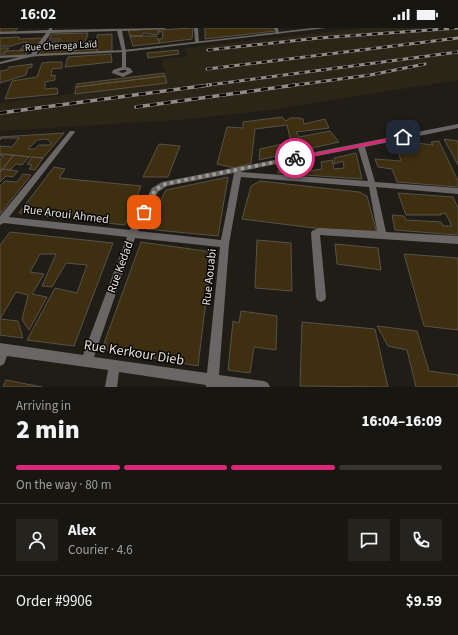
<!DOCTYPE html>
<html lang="en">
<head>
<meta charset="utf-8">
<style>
	:root { --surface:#181610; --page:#25231e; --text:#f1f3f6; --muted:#9f9f9f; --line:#363530; --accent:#db2777 }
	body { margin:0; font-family:"Source Sans 3",sans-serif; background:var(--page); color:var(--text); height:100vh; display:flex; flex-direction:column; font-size:15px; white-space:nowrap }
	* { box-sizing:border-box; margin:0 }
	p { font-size:13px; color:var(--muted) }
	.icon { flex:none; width:22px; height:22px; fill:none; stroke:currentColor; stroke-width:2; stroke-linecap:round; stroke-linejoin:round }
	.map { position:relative; height:359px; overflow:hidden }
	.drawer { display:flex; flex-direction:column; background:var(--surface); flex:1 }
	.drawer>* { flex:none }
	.pin { position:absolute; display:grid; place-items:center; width:34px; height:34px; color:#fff; margin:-17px; border-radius:8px; box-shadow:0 2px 6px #0006 }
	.courier { position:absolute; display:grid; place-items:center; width:40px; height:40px; margin:-20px; border:3px solid #db2777; border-radius:50%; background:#fff; color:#222; box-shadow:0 1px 5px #0007 }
	.head em { font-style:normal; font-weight:800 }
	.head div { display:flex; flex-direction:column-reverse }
	.head { display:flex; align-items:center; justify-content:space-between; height:68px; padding:0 16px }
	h1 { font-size:26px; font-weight:800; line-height:30px }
	.bar { display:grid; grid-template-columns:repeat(4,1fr); gap:6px 4px; align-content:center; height:48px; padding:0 16px }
	.bar i { height:5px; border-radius:3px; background:var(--line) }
	.bar .on { background:var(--accent) }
	.bar p { grid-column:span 4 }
	.line { display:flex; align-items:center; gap:10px; padding:0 16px; border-top:1px solid var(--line) }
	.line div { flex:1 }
	.round { display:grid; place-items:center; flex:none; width:42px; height:42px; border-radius:0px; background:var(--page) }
	.status { display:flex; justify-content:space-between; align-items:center; height:28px; padding:0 20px; background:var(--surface); direction:ltr }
	.status svg { height:11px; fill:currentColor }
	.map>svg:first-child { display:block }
</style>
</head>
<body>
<div class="status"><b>16:02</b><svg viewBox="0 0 49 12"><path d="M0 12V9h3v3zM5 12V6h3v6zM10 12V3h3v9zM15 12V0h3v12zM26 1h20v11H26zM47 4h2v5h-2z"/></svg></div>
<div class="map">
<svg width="458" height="359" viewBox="0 0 458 359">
	<rect width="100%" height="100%" fill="#201d16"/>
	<!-- built -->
	<path fill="#2b2518" d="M362,0H458V52L263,83L177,92L0,103V75L72,66L75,55L165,45L161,31L187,28L184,20Z"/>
	<!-- building -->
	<path fill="#3e2f10" stroke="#56524a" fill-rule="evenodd" d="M0,0H18L14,4H0Z
		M193,0L192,11L160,15L158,11H162L163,4H158V2Z
		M205,0H274L276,3L205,11Z
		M159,1L158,7L143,5L142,8H130L128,2Z
		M88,5L85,15L46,16L48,13H59L60,11H49L52,6Z
		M112,6V23L97,24V7Z
		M130,8H156L160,15L133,18Z
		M19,9V11L43,10L37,18H23L28,15L24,14L11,18H0V10Z
		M46,16H72L69,23L97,21V24L39,26Z
		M23,18H33L30,22H20Z
		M0,20H9L0,28Z
		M30,22L25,27L2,28L6,23Z
		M178,22L179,26L148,30L147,25Z
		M111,26L112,34L65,39L68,29Z
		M51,34H62V40L52,41L51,48L55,47V52L45,54V61L57,60L58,66L5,71L12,53L37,49L42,35Z
		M32,36V39L28,40L26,47L0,55V43L7,42L9,39Z
		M164,45L165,48L76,59L77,56Z
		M165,48L167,55L75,66L76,59Z
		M282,89L286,93L290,90H299L303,91L304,96L325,91L329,100L296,104L299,109L330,103L339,114L259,132L260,121L291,114L287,97L255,101L251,135L235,140L217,136L227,99L243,100V94Z
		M64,105L43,130L0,126V118L12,119L19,110H2L0,112V109ZM46,111L52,115L49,117H39L35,121H28L37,112Z
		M444,111L458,113V137Z
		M439,113L458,153V159L397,154L392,141L378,139L375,131L401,133L397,119L417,115L433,117L431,114Z
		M159,116L180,118L168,149H143Z
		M356,125L362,151L278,145V143L307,136L308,143L322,141L321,134L332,132L334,141L344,140L343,133L334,136V130Z
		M0,126L14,127L0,144V132L3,128H0Z
		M14,127L29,129L22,137L16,136L10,142L2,141Z
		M32,129L43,130L35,142L29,141L32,137L27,136Z
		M54,139L65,141L59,150L141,158L125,197L19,185Z
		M2,141L18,143L13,149L6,148L0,154V144Z
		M23,146L31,147L0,186V158L5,153L17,154Z
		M228,149L218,208L146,201L166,162Z
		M260,153L359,164L367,168L377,205L362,206L242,191L251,158Z
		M398,165L453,169L458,180V207L395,202L392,187L404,188L406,192L441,194L443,198H452L446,186L441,185V187H406Z
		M10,204L113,215L74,318L27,312L55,260L77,265L87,237L66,235L52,259L42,258L56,226H40L30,244L44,246L32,266L47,269L29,302L22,292L28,267L16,264L0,291L18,293L23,310L0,307V217Z
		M257,212L291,215L292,263L255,260Z
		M141,214L212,224L198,338L102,321Z
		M335,216L378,220L381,242L337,236Z
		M404,226L458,230V302L424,298Z
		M241,283L277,288L276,322L254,319L250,345L228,342L233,293L239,295Z
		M302,294L375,301L388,359L300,358Z
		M377,298L417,303L429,343L458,347V359H416L407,322L388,318Z
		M6,352L42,359H3Z"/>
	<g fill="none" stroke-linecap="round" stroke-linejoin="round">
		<!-- minor -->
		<path fill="#6a6665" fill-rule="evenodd" d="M50,0H52V2L166,0L164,1L122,3L126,23V39L130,40L133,44L123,49L112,45L113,42L122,39V23L117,3L51,5L35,28L0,36V34L31,26L46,5L0,6V4L48,2ZM122,42H126L127,43L123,45L118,44Z
			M194,0H198L199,15L195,14Z
			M274,0H278L279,6H277Z
			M458,96V100L365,119L375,154L458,160V166L376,159L386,204L458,208V216L320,207L326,269L325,272L321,274L317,272L316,269L311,205L312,203L319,200L377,203L369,159L241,149L229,216L219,347L264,353L268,355L270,359H206V357L119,344L117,359H105L108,342L7,328L4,336L0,338V315L83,327L127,209L4,195L0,197V188L70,103H74L75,104L9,189L130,202L152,160L162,154ZM358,120L368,153L241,144L242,143ZM234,145L221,212L138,203L158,164L167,158ZM135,210L220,219L207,345L94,329Z"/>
		<!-- tertiary -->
		<path fill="#6a6665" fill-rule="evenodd" d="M313,0H326L124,24L0,30V28L124,22Z"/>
		<!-- rail-far1 casing -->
		<g stroke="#908d87" stroke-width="3">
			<path id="rail-far1" d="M208,22L319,10L458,0
				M207,41L458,10
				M201,58L458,24
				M288,58L370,47L425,36"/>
		</g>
		<!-- rail casing -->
		<g stroke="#908d87" stroke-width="3.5">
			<path id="rail" d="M136,79L295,57
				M0,85L209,57"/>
		</g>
		<!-- rail-far1 -->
		<use href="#rail-far1" stroke="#090705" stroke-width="2" stroke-dasharray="5.5" stroke-linecap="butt"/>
		<!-- rail -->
		<use href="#rail" stroke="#090705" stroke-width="2.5" stroke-dasharray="7" stroke-linecap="butt"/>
	</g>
	<!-- route -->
	<path fill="#db2777" d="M403,107L405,110L295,132L292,130Z"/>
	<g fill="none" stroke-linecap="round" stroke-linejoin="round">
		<!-- done -->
		<path stroke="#9f9d97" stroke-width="4" stroke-dasharray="0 7.2" d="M144,184L155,162L165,156L295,130"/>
	</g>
	<g text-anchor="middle" stroke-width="3" stroke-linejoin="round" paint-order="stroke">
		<!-- far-street labels -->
		<g font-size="10" fill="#e4e2dd" stroke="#090705">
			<text transform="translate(61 17) rotate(-3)" y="4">Rue Cheraga Laïd</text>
		</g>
		<!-- street labels -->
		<g font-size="12" fill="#e4e2dd" stroke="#090705">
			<text transform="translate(66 186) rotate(7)" y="4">Rue Aroui Ahmed</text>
			<text transform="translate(120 239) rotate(-70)" y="4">Rue Kedad</text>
			<text transform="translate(209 249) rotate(-84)" y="4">Rue Aouabi</text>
		</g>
		<!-- near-street labels -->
		<g font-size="14" fill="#e4e2dd" stroke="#090705">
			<text transform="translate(134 324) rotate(9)" y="5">Rue Kerkour Dieb</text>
		</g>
	</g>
</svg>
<div class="pin" style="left:144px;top:184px;background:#ea580c"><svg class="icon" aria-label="bag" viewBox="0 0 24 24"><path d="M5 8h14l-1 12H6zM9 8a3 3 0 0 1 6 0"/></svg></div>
<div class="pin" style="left:403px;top:109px;background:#1f2937"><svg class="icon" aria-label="home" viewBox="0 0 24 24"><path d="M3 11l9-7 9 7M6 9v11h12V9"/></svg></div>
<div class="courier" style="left:295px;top:130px"><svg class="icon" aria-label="bike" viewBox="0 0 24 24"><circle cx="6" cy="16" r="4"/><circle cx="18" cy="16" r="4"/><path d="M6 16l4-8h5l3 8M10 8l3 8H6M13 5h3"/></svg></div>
</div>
<section class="drawer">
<div class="head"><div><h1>2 min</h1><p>Arriving in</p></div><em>16:04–16:09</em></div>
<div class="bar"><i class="on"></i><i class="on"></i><i class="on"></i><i></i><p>On the way · 80 m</p></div>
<div class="line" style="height:72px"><a class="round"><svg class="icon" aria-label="person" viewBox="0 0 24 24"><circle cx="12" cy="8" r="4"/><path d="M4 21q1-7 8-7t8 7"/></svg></a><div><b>Alex</b><p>Courier · 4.6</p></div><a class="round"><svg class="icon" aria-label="chat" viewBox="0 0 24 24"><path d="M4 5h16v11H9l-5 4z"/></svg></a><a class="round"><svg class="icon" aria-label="phone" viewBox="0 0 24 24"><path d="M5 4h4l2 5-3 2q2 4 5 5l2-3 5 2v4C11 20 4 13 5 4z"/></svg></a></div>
<div class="line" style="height:52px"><div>Order #9906</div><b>$9.59</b></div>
</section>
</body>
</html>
